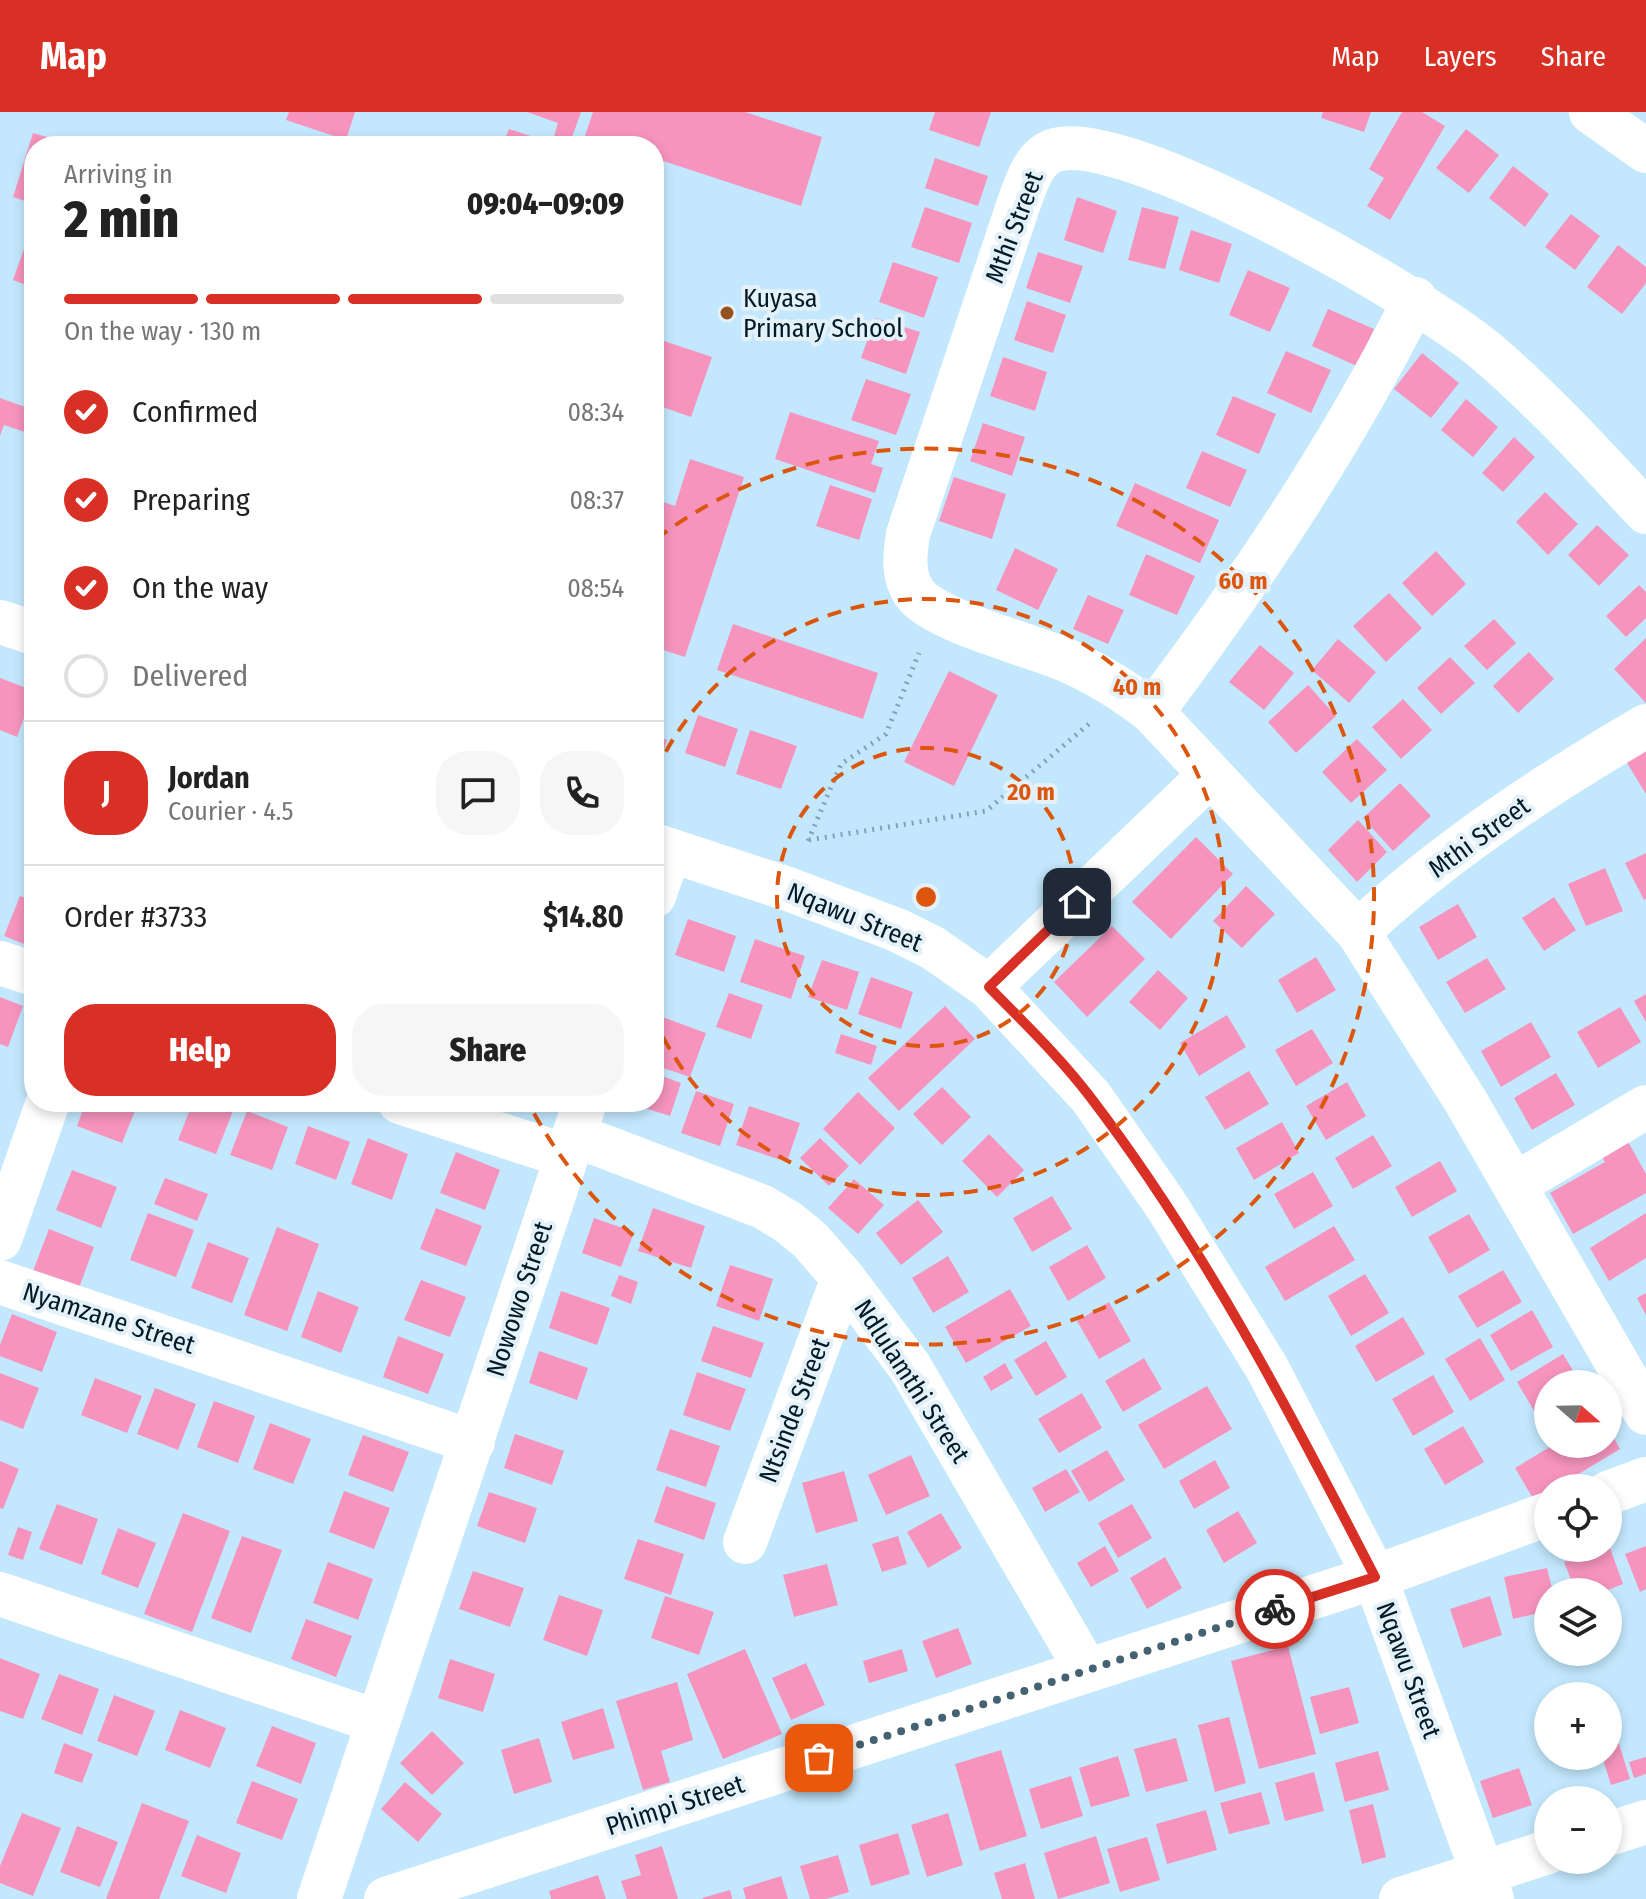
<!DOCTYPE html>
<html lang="en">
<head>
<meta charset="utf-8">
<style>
	:root { --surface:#fff; --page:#f6f6f6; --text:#222; --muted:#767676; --line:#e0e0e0; --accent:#d93025 }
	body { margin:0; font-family:"Fira Sans Condensed",sans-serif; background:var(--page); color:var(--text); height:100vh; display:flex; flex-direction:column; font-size:30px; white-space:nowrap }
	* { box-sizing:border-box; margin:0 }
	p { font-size:26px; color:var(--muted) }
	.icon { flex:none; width:44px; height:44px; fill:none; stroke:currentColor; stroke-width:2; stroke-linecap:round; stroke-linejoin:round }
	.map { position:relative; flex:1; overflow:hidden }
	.side { position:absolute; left:24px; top:24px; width:640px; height:976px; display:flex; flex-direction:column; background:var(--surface); border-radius:32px; box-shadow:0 4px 12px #0003 }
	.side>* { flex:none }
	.needle { width:52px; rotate:110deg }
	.controls { position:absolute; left:1534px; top:1258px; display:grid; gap:16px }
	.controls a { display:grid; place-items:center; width:88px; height:88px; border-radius:50%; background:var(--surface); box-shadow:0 4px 12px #0003; font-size:40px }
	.pin { position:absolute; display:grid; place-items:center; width:68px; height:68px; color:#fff; margin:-34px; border-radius:16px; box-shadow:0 4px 12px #0006 }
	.courier { position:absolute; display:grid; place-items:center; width:80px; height:80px; margin:-40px; border:6px solid #d93025; border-radius:50%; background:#fff; color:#222; box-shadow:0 2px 10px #0007 }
	.headline em { font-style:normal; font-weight:800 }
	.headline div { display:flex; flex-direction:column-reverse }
	.headline { display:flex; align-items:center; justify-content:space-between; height:136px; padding:0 40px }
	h1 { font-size:52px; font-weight:800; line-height:60px }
	.bar { display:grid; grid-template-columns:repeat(4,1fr); gap:12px 8px; align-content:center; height:96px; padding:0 40px }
	.bar i { height:10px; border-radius:6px; background:var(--line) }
	.bar .on { background:var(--accent) }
	.bar p { grid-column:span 4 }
	.line { display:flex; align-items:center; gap:20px; padding:0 40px; border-top:2px solid var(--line) }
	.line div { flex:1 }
	.round { display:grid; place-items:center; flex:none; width:84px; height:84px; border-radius:32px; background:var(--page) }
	ol { padding:0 40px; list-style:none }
	li { display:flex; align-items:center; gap:24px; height:88px }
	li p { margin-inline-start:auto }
	li .icon { padding:8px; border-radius:50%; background:var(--accent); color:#fff; stroke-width:4 }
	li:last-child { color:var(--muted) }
	li i { width:44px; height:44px; border:4px solid var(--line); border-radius:50% }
	.cta { display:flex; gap:16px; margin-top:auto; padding:16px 40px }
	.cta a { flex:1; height:92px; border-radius:32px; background:var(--accent); color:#fff; font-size:32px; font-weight:800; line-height:92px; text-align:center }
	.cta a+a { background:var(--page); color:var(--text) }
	header { display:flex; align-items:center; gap:48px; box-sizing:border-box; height:112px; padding:0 40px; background:var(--accent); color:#fff }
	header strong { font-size:38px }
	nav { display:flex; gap:44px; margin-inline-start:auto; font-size:28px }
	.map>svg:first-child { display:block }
</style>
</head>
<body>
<header>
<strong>Map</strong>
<nav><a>Map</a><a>Layers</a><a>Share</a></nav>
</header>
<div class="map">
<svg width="1646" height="1787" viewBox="0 0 1646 1787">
	<rect width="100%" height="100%" fill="#c3e8fd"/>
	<!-- building -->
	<path fill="#f694be" d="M289,0H355L346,28L286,8Z
		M527,0H581L569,34H502L509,17L552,31L558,11Z
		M593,0H745L822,25L801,94L654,46V34H616L585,24Z
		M935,0H991L979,35L929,18Z
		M1323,0H1371L1364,20L1321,6Z
		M1402,0H1422L1445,14L1390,108L1367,94L1384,66L1369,57Z
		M1466,17L1499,43L1469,81L1436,56Z
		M33,21L74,33L34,34V92L13,85Z
		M935,46L988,64L978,94L925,76Z
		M1513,54L1549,82L1525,115L1489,86Z
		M1077,85L1117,99L1103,141L1064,128Z
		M925,95L972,111L959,151L911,135Z
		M1142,95L1179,105L1165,157L1128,148Z
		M1571,102L1600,124L1575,158L1545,135Z
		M34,109V176L13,168Z
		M1191,118L1232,132L1219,171L1179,158Z
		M1618,133L1646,155V171L1622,202L1587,175Z
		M1038,140L1083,154L1070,191L1026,176Z
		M893,150L938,165L924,206L879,190Z
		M1248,158L1290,176L1270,220L1229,203Z
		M1027,189L1066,203L1053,241L1014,228Z
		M1328,197L1374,217L1357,254L1312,234Z
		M875,206L920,220L906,262L861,246Z
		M654,208L664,212L658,227L712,245L691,305L654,292Z
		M1286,239L1331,258L1311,301L1267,281Z
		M1422,241L1459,271L1431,306L1394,277Z
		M1003,245L1047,260L1035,299L990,284Z
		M866,267L911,282L896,323L851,308Z
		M1233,284L1276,302L1259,342L1216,323Z
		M0,286L34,298V323L4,313L0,324Z
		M1466,287L1498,315L1473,345L1441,318Z
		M790,300L879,329L871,352L883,356L875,381L775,347Z
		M983,311L1025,325L1012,364L970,349Z
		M1514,325L1535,345L1503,380L1482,361Z
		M1202,339L1247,358L1230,395L1186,376Z
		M690,347L744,365L685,545L654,535V387L675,394Z
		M954,365L1006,382L992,427L939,409Z
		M1135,371L1219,408L1200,451L1116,414Z
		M830,373L872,387L859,428L816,414Z
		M1545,380L1578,412L1548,443L1516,410Z
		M1597,413L1629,443L1599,474L1568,443Z
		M1015,436L1058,457L1038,498L996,478Z
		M1436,439L1466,472L1432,504L1402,471Z
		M1146,442L1195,464L1177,503L1129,483Z
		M33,444H34V475L24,472Z
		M1639,473L1646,480V506L1626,525L1606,504Z
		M1389,481L1422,516L1386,550L1353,514Z
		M1088,483L1124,498L1108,532L1073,517Z
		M1494,507L1516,531L1487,558L1464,534Z
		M733,512L878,561L863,607L717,558Z
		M1646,526V591L1614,557Z
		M1338,527L1376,560L1349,591L1312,558Z
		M1260,533L1294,561L1264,598L1229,570Z
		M1529,540L1554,567L1518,601L1493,574Z
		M1450,545L1475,571L1441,602L1417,576Z
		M949,559L998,583L954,674L904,650Z
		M0,566L34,579L17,625L0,618Z
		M1308,573L1336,604L1296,641L1268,610Z
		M1403,587L1432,618L1401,647L1372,615Z
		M698,603L738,617L725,655L685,641Z
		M750,618L797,634L781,677L736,662Z
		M654,623L667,628L655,666H654Z
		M1357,627L1387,658L1351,691L1322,660Z
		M1646,633V682L1624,646Z
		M1400,671L1431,704L1393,739L1363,706Z
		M1358,708L1387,740L1357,770L1328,738Z
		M1196,725L1233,762L1171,827L1132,790Z
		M1646,741V787L1644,788L1625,751Z
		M34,746V771L26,767Z
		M1605,756L1623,799L1586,814L1568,772Z
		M1246,774L1275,802L1242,836L1213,809Z
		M20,784L34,789V836L4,824Z
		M1554,785L1576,818L1544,839L1522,806Z
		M1458,792L1477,825L1438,848L1419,815Z
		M688,807L736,824L724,860L675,843Z
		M1112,814L1145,847L1087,905L1054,870Z
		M755,827L805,844L791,887L740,870Z
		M1316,845L1336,878L1297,901L1278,868Z
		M1487,846L1506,877L1465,901L1446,870Z
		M822,848L859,860L847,898L808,885Z
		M1158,858L1188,886L1160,918L1129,890Z
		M871,865L913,880L901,917L858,902Z
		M729,881L763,893L751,927L716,915Z
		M1646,882V910L1634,889Z
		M0,885L23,894L8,935L0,932Z
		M945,894L975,927L899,999L868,966Z
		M1620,895L1641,930L1598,956L1577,920Z
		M654,902L706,921L690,965L654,953Z
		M1227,903L1246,935L1199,964L1180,931Z
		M1531,910L1551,945L1501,975L1481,939Z
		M1312,917L1333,951L1296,974L1275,938Z
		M841,922L877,934L871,953L835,941Z
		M1249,959L1269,992L1225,1018L1205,985Z
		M654,961L681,971L670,1004L629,991L654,990Z
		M1556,961L1575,993L1532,1018L1514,986Z
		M1347,970L1366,1004L1326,1028L1306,994Z
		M942,975L971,1005L942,1033L913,1002Z
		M696,979L734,992L720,1034L681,1021Z
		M858,980L895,1016L860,1053L823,1017Z
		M86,990L138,991L122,1031L77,1014Z
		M193,990H223L235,994L216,1042L178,1028Z
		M749,994L800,1011L787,1050L736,1033Z
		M247,999L288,1015L272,1058L230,1043Z
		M1282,1010L1299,1041L1254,1068L1236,1036Z
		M308,1014L350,1030L336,1068L295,1052Z
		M989,1022L1024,1058L997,1085L962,1049Z
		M1373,1023L1392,1054L1353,1077L1335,1046Z
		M368,1026L408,1042L392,1088L351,1072Z
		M820,1026L849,1054L829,1074L800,1046Z
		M1627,1028L1646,1062V1081L1573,1122L1550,1081L1605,1050L1600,1042Z
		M456,1040L500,1058L485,1098L440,1081Z
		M1440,1049L1457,1079L1412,1105L1395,1075Z
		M72,1058L117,1075L101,1116L56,1098Z
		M1313,1060L1333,1094L1294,1117L1274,1082Z
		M165,1066L208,1082L197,1109L154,1092Z
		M854,1067L884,1093L858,1122L828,1096Z
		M1052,1084L1072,1117L1032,1140L1013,1106Z
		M918,1088L943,1120L901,1153L876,1121Z
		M436,1096L482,1114L466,1154L420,1137Z
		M653,1096L705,1114L691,1156L638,1139Z
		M148,1101L194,1118L176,1165L130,1148Z
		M1646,1101V1146L1609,1169L1590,1136Z
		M1469,1102L1490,1138L1449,1162L1428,1125Z
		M594,1106L634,1120L621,1155L582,1141Z
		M1334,1114L1355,1148L1285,1189L1265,1155Z
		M277,1115L319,1132L287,1219L244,1203Z
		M49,1117L94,1135L79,1176L33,1159Z
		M208,1130L249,1146L232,1191L191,1176Z
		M1087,1133L1106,1166L1068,1189L1049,1155Z
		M948,1144L969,1180L933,1201L912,1166Z
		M730,1153L773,1167L759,1209L716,1194Z
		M1503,1158L1522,1190L1477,1216L1458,1184Z
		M1365,1162L1389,1201L1351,1224L1328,1184Z
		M619,1163L638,1170L631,1192L611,1184Z
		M421,1168L466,1185L450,1225L404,1208Z
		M1010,1177L1031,1214L966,1251L945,1215Z
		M318,1179L359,1195L341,1241L301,1225Z
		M561,1179L610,1196L597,1233L549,1216Z
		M1646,1181V1203L1637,1186Z
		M1109,1190L1131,1229L1099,1247L1077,1209Z
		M1532,1198L1553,1235L1511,1259L1490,1223Z
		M12,1202L57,1220L42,1260L0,1244V1233Z
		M1403,1205L1425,1242L1376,1270L1355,1234Z
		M713,1214L764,1231L751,1266L701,1249Z
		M398,1224L444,1242L428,1282L383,1265Z
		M1480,1226L1505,1268L1470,1289L1445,1247Z
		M1046,1229L1067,1265L1036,1284L1014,1248Z
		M539,1239L588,1256L577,1288L529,1271Z
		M1563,1242L1581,1272H1548V1310L1543,1314L1517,1270Z
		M1144,1246L1162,1277L1123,1300L1105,1269Z
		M1005,1251L1013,1266L991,1279L983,1265Z
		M697,1260L746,1277L730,1319L683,1303Z
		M0,1261L39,1276L23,1317L0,1308Z
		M1433,1263L1454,1300L1413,1324L1392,1287Z
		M95,1266L142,1284L127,1321L81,1303Z
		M1207,1274L1232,1317L1164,1357L1138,1313Z
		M155,1276L196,1292L178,1338L137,1322Z
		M1082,1281L1102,1316L1059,1341L1038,1307Z
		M214,1289L255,1304L238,1351L197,1335Z
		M270,1311L311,1327L293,1372L253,1357Z
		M1463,1314L1484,1350L1445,1373L1424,1337Z
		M1608,1315L1620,1337L1555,1376H1548V1380L1534,1388L1515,1356L1555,1332H1608Z
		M670,1317L720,1334L706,1375L656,1358Z
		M515,1322L564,1339L552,1373L504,1356Z
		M363,1323L409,1340L393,1380L348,1363Z
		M1107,1338L1125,1368L1089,1390L1071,1359Z
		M911,1343L930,1384L886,1403L868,1363Z
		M1215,1348L1230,1376L1194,1397L1179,1369Z
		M0,1349L19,1357L3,1397L0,1396Z
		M1066,1357L1080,1380L1045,1400L1032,1376Z
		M844,1359L858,1409L816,1421L802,1371Z
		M666,1374L716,1391L704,1428L654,1410Z
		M344,1379L390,1396L374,1437L329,1420Z
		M489,1380L537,1396L525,1431L477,1414Z
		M57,1392L98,1407L82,1453L39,1437Z
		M1132,1392L1152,1426L1118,1446L1098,1411Z
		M1238,1399L1257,1431L1224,1451L1206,1418Z
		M183,1401L230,1419L192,1520L144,1502Z
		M941,1401L962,1436L928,1456L907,1420Z
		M18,1415L32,1420L23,1448L8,1443Z
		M118,1416L156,1431L138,1476L101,1462Z
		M242,1424L282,1438L251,1521L211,1506Z
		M898,1424L907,1452L882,1460L872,1432Z
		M638,1427L684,1442L671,1483L624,1467Z
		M1105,1434L1119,1459L1091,1475L1077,1451Z
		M1646,1434V1477L1640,1480L1625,1442Z
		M1600,1436H1610L1623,1472L1603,1480H1576L1564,1450Z
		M1165,1445L1182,1476L1147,1497L1130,1466Z
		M328,1450L373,1467L358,1508L313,1491Z
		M827,1452L838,1493L794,1505L783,1463Z
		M1547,1456L1553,1480H1548V1499L1513,1507L1504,1465Z
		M473,1459L524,1476L510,1515L459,1497Z
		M559,1483L603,1498L587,1544L543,1528Z
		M665,1484L714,1500L699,1543L651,1526Z
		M1490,1484L1502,1523L1463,1536L1450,1497Z
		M306,1507L352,1524L336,1565L291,1547Z
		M958,1516L972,1552L936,1566L922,1529Z
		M1288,1534L1316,1642L1259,1657L1231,1549Z
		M745,1537L782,1622L723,1647L687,1562Z
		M902,1537L908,1559L869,1571L863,1549Z
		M0,1546L40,1562L23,1607L0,1599Z
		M450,1547L495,1562L483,1600L438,1586Z
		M806,1551L825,1593L791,1608L772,1566Z
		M59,1562L99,1577L82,1623L41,1607Z
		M677,1570L693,1628L661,1639L670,1670L643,1678L616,1589Z
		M1349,1575L1359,1611L1320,1622L1310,1585Z
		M114,1583L155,1599L137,1644L97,1629Z
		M603,1596L615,1636L573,1648L561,1610Z
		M180,1598L226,1616L210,1656L165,1638Z
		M1229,1605L1246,1671L1215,1680L1198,1613Z
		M272,1614L316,1631L301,1672L256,1654Z
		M432,1619L464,1651L432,1683L400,1651Z
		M1616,1622L1630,1667L1611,1673L1602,1644H1608V1624Z
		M539,1626L552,1670L514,1682L501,1638Z
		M1176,1626L1188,1669L1146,1680L1134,1637Z
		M64,1631L93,1642L82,1671L54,1661Z
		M1001,1638L1027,1724L980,1739L955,1652Z
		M1378,1639L1389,1678L1345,1690L1335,1651Z
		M1118,1644L1130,1684L1091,1695L1079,1656Z
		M1646,1645V1662L1634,1666L1629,1650Z
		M1519,1656L1532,1693L1493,1706L1480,1669Z
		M1314,1660L1324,1699L1285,1709L1275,1671Z
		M1071,1664L1083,1704L1041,1717L1029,1677Z
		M252,1669L298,1687L282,1728L236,1711Z
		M405,1670L442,1702L418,1730L381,1697Z
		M1261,1680L1270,1712L1229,1722L1220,1691Z
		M142,1691L189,1709L159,1787H106Z
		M1373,1692L1386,1745L1362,1752L1349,1698Z
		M1206,1698L1217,1738L1167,1752L1156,1712Z
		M22,1701L61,1716L33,1784L0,1771V1754Z
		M948,1701L963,1753L927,1765L911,1713Z
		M77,1714L118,1730L100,1775L60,1760Z
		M898,1721L910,1762L871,1774L859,1733Z
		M197,1723L241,1741L226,1781L181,1764Z
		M1096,1724L1110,1771L1058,1787L1044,1741Z
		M1147,1725L1160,1768L1120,1780L1107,1737Z
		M662,1734L678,1787H627L621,1769L641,1763L635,1743Z
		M838,1743L849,1780L826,1787H810L800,1754Z
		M1025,1751L1035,1787H1002L994,1761Z
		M598,1763L606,1787H551L549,1779Z
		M781,1764L788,1787H746L743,1776Z
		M730,1778L732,1787H703L702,1786Z"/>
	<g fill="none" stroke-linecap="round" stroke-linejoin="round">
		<!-- path -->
		<path stroke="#81a2b5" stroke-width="5" stroke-dasharray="2 6" stroke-linecap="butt" d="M809,728L986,699L1089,612
			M808,729L841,652L886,622L919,541"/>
		<!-- street -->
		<path stroke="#fff" stroke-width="44" d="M1646,400C1596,346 1544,289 1488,241C1425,187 1138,23 1060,37C1034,41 1027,70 1019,91L908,422C905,443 902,464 915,482C937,510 1032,533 1068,549C1098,562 1126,580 1152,600L1358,820L1465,988L1646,1301
			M0,510L34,521
			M1152,600C1251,469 1341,335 1415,187
			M654,733L788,777L897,818L933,836L989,875L1091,985L1166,1093L1267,1256L1375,1465L1492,1787
			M654,784L670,738
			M1358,820C1443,740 1545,673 1646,614
			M0,851L34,862
			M989,875L1210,663
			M400,990L566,1044
			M574,1023L763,1095L788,1110L810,1128L843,1166L910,1255L1087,1559
			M1514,1073L1646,995
			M0,1127L48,990
			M0,1170L473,1330
			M1608,1381L1646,1367
			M745,1430L843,1166
			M0,1482L376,1609
			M1608,1722L1646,1710
			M319,1787L585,990
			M386,1787L1375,1465L1548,1402
			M1401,1787L1548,1740"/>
		<!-- secondary -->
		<path stroke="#fff" stroke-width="44" d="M1591,0L1646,39"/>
	</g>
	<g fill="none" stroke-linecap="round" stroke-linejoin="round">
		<!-- done -->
		<path stroke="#456272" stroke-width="8" stroke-dasharray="0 14.4" d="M819,1646L1275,1497"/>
		<!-- route -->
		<path stroke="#d93025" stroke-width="10" d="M1077,790L989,875C1024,911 1061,946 1091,986C1204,1134 1290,1300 1375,1465L1275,1497"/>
	</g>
	<!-- distance rings -->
	<g fill="none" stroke="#dc560d" stroke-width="4" stroke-dasharray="14 10">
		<circle cx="926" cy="785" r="149"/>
		<path d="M655 661A298 298 0 1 1 655 909"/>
		<path d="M656 427A448 448 0 1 1 529 992"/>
	</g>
	<!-- markers -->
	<circle fill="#945221" stroke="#e4f1f8" stroke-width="3" cx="727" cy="201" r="8"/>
	<g text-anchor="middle" stroke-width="8" stroke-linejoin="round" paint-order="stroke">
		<!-- street labels -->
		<g font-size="26" fill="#011a27" stroke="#e4f1f8">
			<text transform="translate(1014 115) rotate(-69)" y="9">Mthi Street</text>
			<text transform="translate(1479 725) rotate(-36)" y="9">Mthi Street</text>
			<text transform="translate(855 805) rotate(22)" y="9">Nqawu Street</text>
			<text transform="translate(519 1187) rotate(-72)" y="9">Nowowo Street</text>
			<text transform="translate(109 1206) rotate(18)" y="9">Nyamzane Street</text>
			<text transform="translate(912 1269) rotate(57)" y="9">Ndlulamthi Street</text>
			<text transform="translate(794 1298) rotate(-69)" y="9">Ntsinde Street</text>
			<text transform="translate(1409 1558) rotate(70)" y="9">Nqawu Street</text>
			<text transform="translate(675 1693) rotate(-18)" y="9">Phimpi Street</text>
		</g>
		<!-- poi labels -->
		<g font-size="26" fill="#011a27" stroke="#e4f1f8" text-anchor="start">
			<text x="743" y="195">Kuyasa<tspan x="743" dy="30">Primary School</tspan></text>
		</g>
	</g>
	<circle cx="926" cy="785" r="12" fill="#dc560d" stroke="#e4f1f8" stroke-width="4"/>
	<g font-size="24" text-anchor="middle" font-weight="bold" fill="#dc560d" stroke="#e4f1f8" stroke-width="8" stroke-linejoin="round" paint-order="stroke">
		<text x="1243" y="477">60 m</text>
		<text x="1137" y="583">40 m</text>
		<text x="1031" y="688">20 m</text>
	</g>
</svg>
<div class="controls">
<a><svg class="needle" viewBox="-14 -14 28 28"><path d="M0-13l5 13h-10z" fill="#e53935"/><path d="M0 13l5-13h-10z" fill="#767676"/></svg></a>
<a><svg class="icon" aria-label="locate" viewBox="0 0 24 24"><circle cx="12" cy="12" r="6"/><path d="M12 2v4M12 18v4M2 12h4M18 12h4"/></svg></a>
<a><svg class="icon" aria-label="layers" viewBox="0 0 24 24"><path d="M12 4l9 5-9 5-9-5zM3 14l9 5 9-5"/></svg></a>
<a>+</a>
<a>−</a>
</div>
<div class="pin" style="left:819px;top:1646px;background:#ea580c"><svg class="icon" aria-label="bag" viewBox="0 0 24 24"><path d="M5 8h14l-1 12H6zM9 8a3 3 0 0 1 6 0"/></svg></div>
<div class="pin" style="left:1077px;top:790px;background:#1f2937"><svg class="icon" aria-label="home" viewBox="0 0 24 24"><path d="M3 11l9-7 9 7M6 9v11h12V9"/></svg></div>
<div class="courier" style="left:1275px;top:1497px"><svg class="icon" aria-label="bike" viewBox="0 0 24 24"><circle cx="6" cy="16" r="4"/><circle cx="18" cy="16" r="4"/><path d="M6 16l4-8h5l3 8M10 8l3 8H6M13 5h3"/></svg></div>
<section class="side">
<div class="headline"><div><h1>2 min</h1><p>Arriving in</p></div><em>09:04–09:09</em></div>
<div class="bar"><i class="on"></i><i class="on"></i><i class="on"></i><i></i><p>On the way · 130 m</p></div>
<ol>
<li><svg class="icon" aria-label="check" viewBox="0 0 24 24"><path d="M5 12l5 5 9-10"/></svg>Confirmed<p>08:34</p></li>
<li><svg class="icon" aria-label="check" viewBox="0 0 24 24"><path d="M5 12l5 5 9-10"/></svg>Preparing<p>08:37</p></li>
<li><svg class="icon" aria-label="check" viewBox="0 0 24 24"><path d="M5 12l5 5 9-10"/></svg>On the way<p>08:54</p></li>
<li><i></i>Delivered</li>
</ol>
<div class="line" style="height:144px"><b class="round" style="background:var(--accent);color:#fff">J</b><div><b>Jordan</b><p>Courier · 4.5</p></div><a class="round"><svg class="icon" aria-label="chat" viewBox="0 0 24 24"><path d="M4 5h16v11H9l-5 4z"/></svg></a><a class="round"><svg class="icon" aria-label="phone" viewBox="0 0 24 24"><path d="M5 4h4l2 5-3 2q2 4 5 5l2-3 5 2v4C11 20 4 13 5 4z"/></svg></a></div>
<div class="line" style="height:104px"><div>Order #3733</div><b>$14.80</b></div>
<div class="cta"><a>Help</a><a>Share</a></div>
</section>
</div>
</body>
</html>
